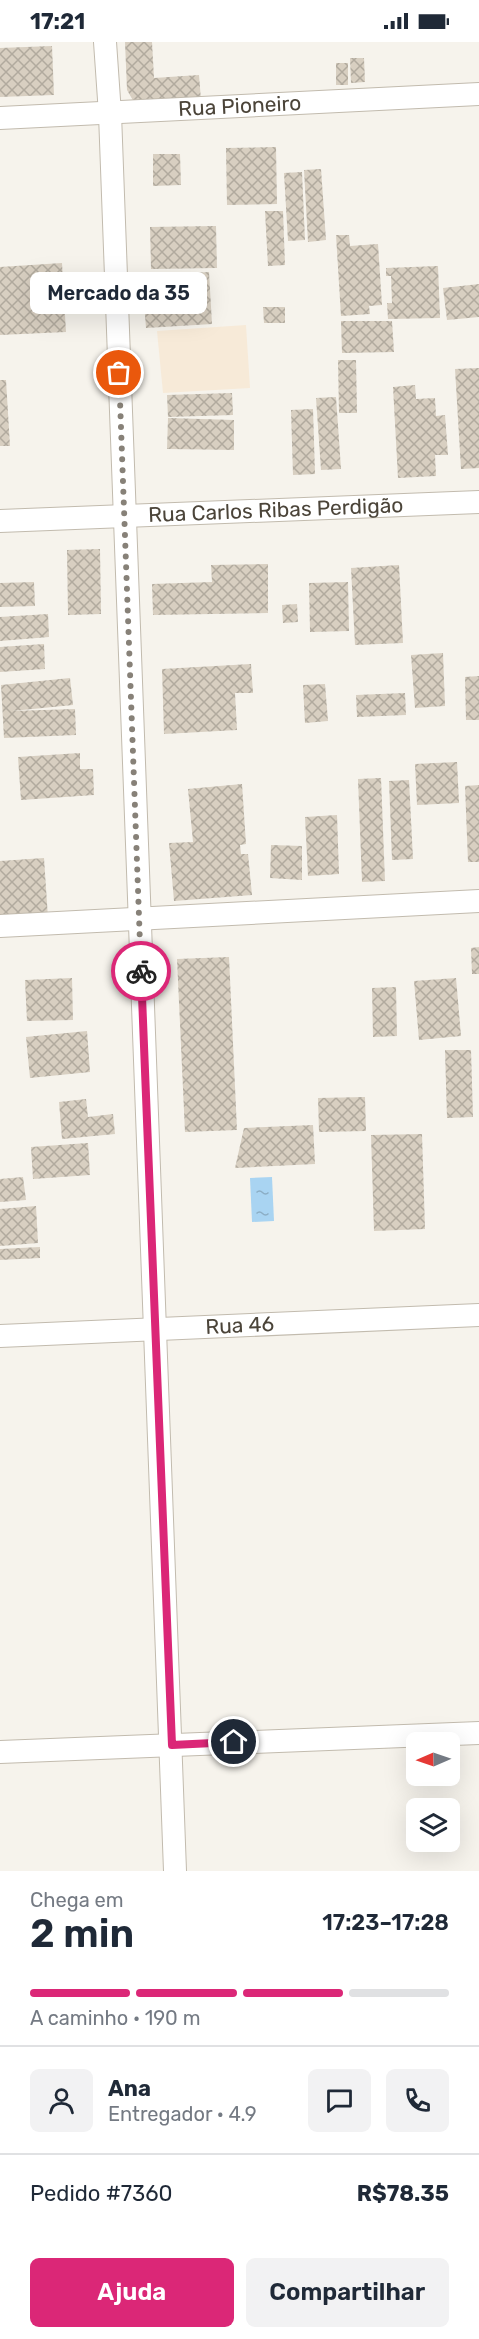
<!DOCTYPE html>
<html lang="pt">
<head>
<meta charset="utf-8">
<style>
	:root { --surface:#fff; --page:#f2f2f3; --text:#1f2937; --muted:#747a83; --line:#e0e1e3; --accent:#db2777 }
	body { margin:0; font-family:Rubik,sans-serif; background:var(--page); color:var(--text); height:100vh; display:flex; flex-direction:column; font-size:22px; white-space:nowrap }
	* { box-sizing:border-box; margin:0 }
	p { font-size:20px; color:var(--muted) }
	.icon { flex:none; width:33px; height:33px; fill:none; stroke:currentColor; stroke-width:2; stroke-linecap:round; stroke-linejoin:round }
	.map { position:relative; height:1829px; overflow:hidden }
	.panel { display:flex; flex-direction:column; background:var(--surface); flex:1 }
	.panel>* { flex:none }
	.needle { width:39px; rotate:268deg }
	.controls { position:absolute; left:406px; top:1690px; display:grid; gap:12px }
	.controls a { display:grid; place-items:center; width:54px; height:54px; border-radius:9px; background:var(--surface); box-shadow:0 6px 24px #0002; font-size:30px }
	.pin { position:absolute; display:grid; place-items:center; width:51px; height:51px; color:#fff; margin:-26px; border:3px solid #fff; border-radius:50%; box-shadow:0 2px 6px #0007 }
	.courier { position:absolute; display:grid; place-items:center; width:60px; height:60px; margin:-30px; border:4px solid #db2777; border-radius:50%; background:#fff; color:#222; box-shadow:0 2px 8px #0007 }
	.bubble { position:absolute; height:42px; border-radius:9px; background:var(--surface); box-shadow:0 6px 24px #0002; font-size:20px; font-weight:600; line-height:42px; text-align:center }
	.headline em { font-style:normal; font-weight:600 }
	.headline div { display:flex; flex-direction:column-reverse }
	.headline { display:flex; align-items:center; justify-content:space-between; height:102px; padding:0 30px }
	h1 { font-size:39px; font-weight:600; line-height:45px }
	.bar { display:grid; grid-template-columns:repeat(4,1fr); gap:9px 6px; align-content:center; height:72px; padding:0 30px }
	.bar i { height:8px; border-radius:4px; background:var(--line) }
	.bar .on { background:var(--accent) }
	.bar p { grid-column:span 4 }
	.line { display:flex; align-items:center; gap:15px; padding:0 30px; border-top:2px solid var(--line) }
	.line div { flex:1 }
	.round { display:grid; place-items:center; flex:none; width:63px; height:63px; border-radius:9px; background:var(--page) }
	.primary-button { display:flex; gap:12px; margin-top:auto; padding:12px 30px }
	.primary-button a { flex:1; height:69px; border-radius:9px; background:var(--accent); color:#fff; font-size:24px; font-weight:600; line-height:69px; text-align:center }
	.primary-button a+a { background:var(--page); color:var(--text) }
	.status { display:flex; justify-content:space-between; align-items:center; height:42px; padding:0 30px; background:var(--surface); direction:ltr }
	.status svg { height:16px; fill:currentColor }
	.map>svg:first-child { display:block }
</style>
</head>
<body>
<div class="status"><b>17:21</b><svg viewBox="0 0 49 12"><path d="M0 12V9h3v3zM5 12V6h3v6zM10 12V3h3v9zM15 12V0h3v12zM26 1h20v11H26zM47 4h2v5h-2z"/></svg></div>
<div class="map">
<svg width="479" height="1829" viewBox="0 0 479 1829">
	<defs>
		<pattern id="water-ripples" width="26" height="14" patternUnits="userSpaceOnUse" patternTransform="scale(1.5)"><rect width="26" height="14" fill="#a9d4f2"/><path d="M2 4q2-2 4 0t4 0M15 11q2-2 4 0t4 0" fill="none" stroke="#8caec5"/></pattern>
		<pattern id="building-cross-hatch" width="8" height="8" patternUnits="userSpaceOnUse" patternTransform="scale(1.5)"><rect width="8" height="8" fill="#d8cfc1"/><path d="M0 0l8 8M0 8l8-8" fill="none" stroke="#b1aa9e"/></pattern>
	</defs>
	<rect width="100%" height="100%" fill="#f6f3ec"/>
	<!-- commercial -->
	<path fill="#f7ead8" d="M246,283L250,346L163,351L157,289Z"/>
	<!-- water -->
	<path fill="url(#water-ripples)" d="M272,1135L274,1179L252,1180L250,1136Z"/>
	<!-- building -->
	<path fill="url(#building-cross-hatch)" d="M125,0H152L154,36L199,33L201,58L135,62L127,48Z
		M52,4L54,53L0,55V6Z
		M350,16H364L365,40L351,41Z
		M336,21H348V43H336Z
		M276,105L277,162L227,163L226,106Z
		M153,112H180L181,143L153,144Z
		M321,127L326,198L308,200L304,128Z
		M302,130L305,198L288,199L284,131Z
		M265,169H283L285,223L268,224Z
		M216,184L217,226L151,227L150,185Z
		M336,193H349L350,204L378,202L382,263L369,264L370,272L341,274Z
		M62,221L66,290L0,293V225Z
		M438,224L440,276L388,277L387,261H392L391,234H386V226Z
		M209,230L212,282L146,286L142,234Z
		M479,242V275L447,278L443,246Z
		M263,265H285V281H264Z
		M341,279H392L394,310L342,311Z
		M338,318H356L357,371H339Z
		M479,326V426L461,427L455,327Z
		M0,338H6L10,404H0Z
		M415,343L416,357L435,356L436,374L445,373L448,413H435L436,434L398,436L393,345Z
		M232,351L233,373L168,375L167,353Z
		M336,355L341,427L321,428L316,356Z
		M313,367L315,432L293,433L291,368Z
		M168,376L234,378V408L167,407Z
		M100,507L101,572L68,573L67,508Z
		M268,522V571L153,573L152,542L212,540L211,523Z
		M399,523L403,601L355,603L351,526Z
		M34,540L35,564L0,565V541Z
		M348,540L349,589L310,590L309,541Z
		M297,562L298,580L283,581L282,563Z
		M48,572L49,595L0,599V575Z
		M44,602L45,627L0,630V605Z
		M443,611L445,664L415,666L411,613Z
		M251,622L253,651H235L237,688L164,692L162,627Z
		M479,634V678H466L465,635Z
		M70,636L73,663L12,669L75,667L76,693L4,696L1,643Z
		M325,642L328,679L305,681L303,643Z
		M405,651L406,673L357,675L356,653Z
		M80,711V727H93L94,753L21,758L18,715Z
		M457,720L459,761L417,763L415,722Z
		M381,736L385,839L362,840L358,737Z
		M409,738L413,817L392,818L389,739Z
		M242,742L246,802L240,803L241,812H248L252,853L174,859L169,801L193,800L188,747Z
		M479,743V820H468L465,744Z
		M337,773L339,832L308,834L305,775Z
		M271,803L302,804V838L270,836Z
		M44,816L48,876L0,879V819Z
		M479,905V932H472L471,906Z
		M229,915L237,1088L185,1090L177,917Z
		M72,936L73,978L27,979L25,938Z
		M456,936L461,994L419,998L414,939Z
		M396,945L397,994L373,995L372,946Z
		M87,989L90,1030L30,1036L26,995Z
		M445,1008H471L473,1075L447,1076Z
		M365,1055L366,1089L319,1090L318,1056Z
		M86,1057L88,1075L113,1072L115,1092L62,1097L59,1060Z
		M313,1083L315,1122L235,1126L244,1086Z
		M422,1092L425,1187L374,1189L371,1093Z
		M88,1101L90,1133L33,1137L31,1105Z
		M23,1135L26,1158L0,1160V1137Z
		M36,1164L38,1201L0,1204V1167Z
		M40,1205V1216L0,1218V1207Z"/>
	<g fill="none" stroke-linecap="round" stroke-linejoin="round">
		<!-- minor casing -->
		<g stroke="#c2bbae" stroke-width="24">
			<g id="minor">
				<path d="M105,0L110,72L175,1829"/>
				<path id="s1" d="M0,76L479,52"/>
				<path id="s2" d="M0,479L479,460"/>
				<path d="M0,884L479,859"/>
				<path id="s3" d="M0,1294L479,1273"/>
				<path d="M0,1710L479,1691"/>
			</g>
		</g>
		<!-- minor -->
		<use href="#minor" stroke="#fff" stroke-width="22"/>
	</g>
	<g fill="none" stroke-linecap="round" stroke-linejoin="round">
		<!-- done -->
		<path stroke="#878178" stroke-width="6" stroke-dasharray="0 10.8" d="M119,331L141,929"/>
		<!-- route -->
		<path stroke="#db2777" stroke-width="8" d="M141,929L172,1703L234,1700"/>
	</g>
	<g text-anchor="middle" stroke-width="5" stroke-linejoin="round" paint-order="stroke">
		<!-- street labels -->
		<g font-size="21" fill="#4b4439" stroke="#fff">
			<text dy="7" stroke="none"><textPath href="#s1" startOffset="240">Rua Pioneiro</textPath></text>
			<text dy="7" stroke="none"><textPath href="#s2" startOffset="276">Rua Carlos Ribas Perdigão</textPath></text>
			<text dy="7" stroke="none"><textPath href="#s3" startOffset="240">Rua 46</textPath></text>
		</g>
	</g>
</svg>
<div class="controls">
<a><svg class="needle" viewBox="-14 -14 28 28"><path d="M0-13l5 13h-10z" fill="#e53935"/><path d="M0 13l5-13h-10z" fill="#747a83"/></svg></a>
<a><svg class="icon" aria-label="layers" viewBox="0 0 24 24"><path d="M12 4l9 5-9 5-9-5zM3 14l9 5 9-5"/></svg></a>
</div>
<div class="pin" style="left:119px;top:331px;background:#ea580c"><svg class="icon" aria-label="bag" viewBox="0 0 24 24"><path d="M5 8h14l-1 12H6zM9 8a3 3 0 0 1 6 0"/></svg></div>
<div class="pin" style="left:234px;top:1700px;background:#1f2937"><svg class="icon" aria-label="home" viewBox="0 0 24 24"><path d="M3 11l9-7 9 7M6 9v11h12V9"/></svg></div>
<div class="courier" style="left:141px;top:929px"><svg class="icon" aria-label="bike" viewBox="0 0 24 24"><circle cx="6" cy="16" r="4"/><circle cx="18" cy="16" r="4"/><path d="M6 16l4-8h5l3 8M10 8l3 8H6M13 5h3"/></svg></div>
<div class="bubble" style="left:30px;top:230px;width:177px">Mercado da 35</div>
</div>
<section class="panel">
<div class="headline"><div><h1>2 min</h1><p>Chega em</p></div><em>17:23–17:28</em></div>
<div class="bar"><i class="on"></i><i class="on"></i><i class="on"></i><i></i><p>A caminho · 190 m</p></div>
<div class="line" style="height:108px"><a class="round"><svg class="icon" aria-label="person" viewBox="0 0 24 24"><circle cx="12" cy="8" r="4"/><path d="M4 21q1-7 8-7t8 7"/></svg></a><div><b>Ana</b><p>Entregador · 4.9</p></div><a class="round"><svg class="icon" aria-label="chat" viewBox="0 0 24 24"><path d="M4 5h16v11H9l-5 4z"/></svg></a><a class="round"><svg class="icon" aria-label="phone" viewBox="0 0 24 24"><path d="M5 4h4l2 5-3 2q2 4 5 5l2-3 5 2v4C11 20 4 13 5 4z"/></svg></a></div>
<div class="line" style="height:78px"><div>Pedido #7360</div><b>R$78.35</b></div>
<div class="primary-button"><a>Ajuda</a><a>Compartilhar</a></div>
</section>
</body>
</html>
